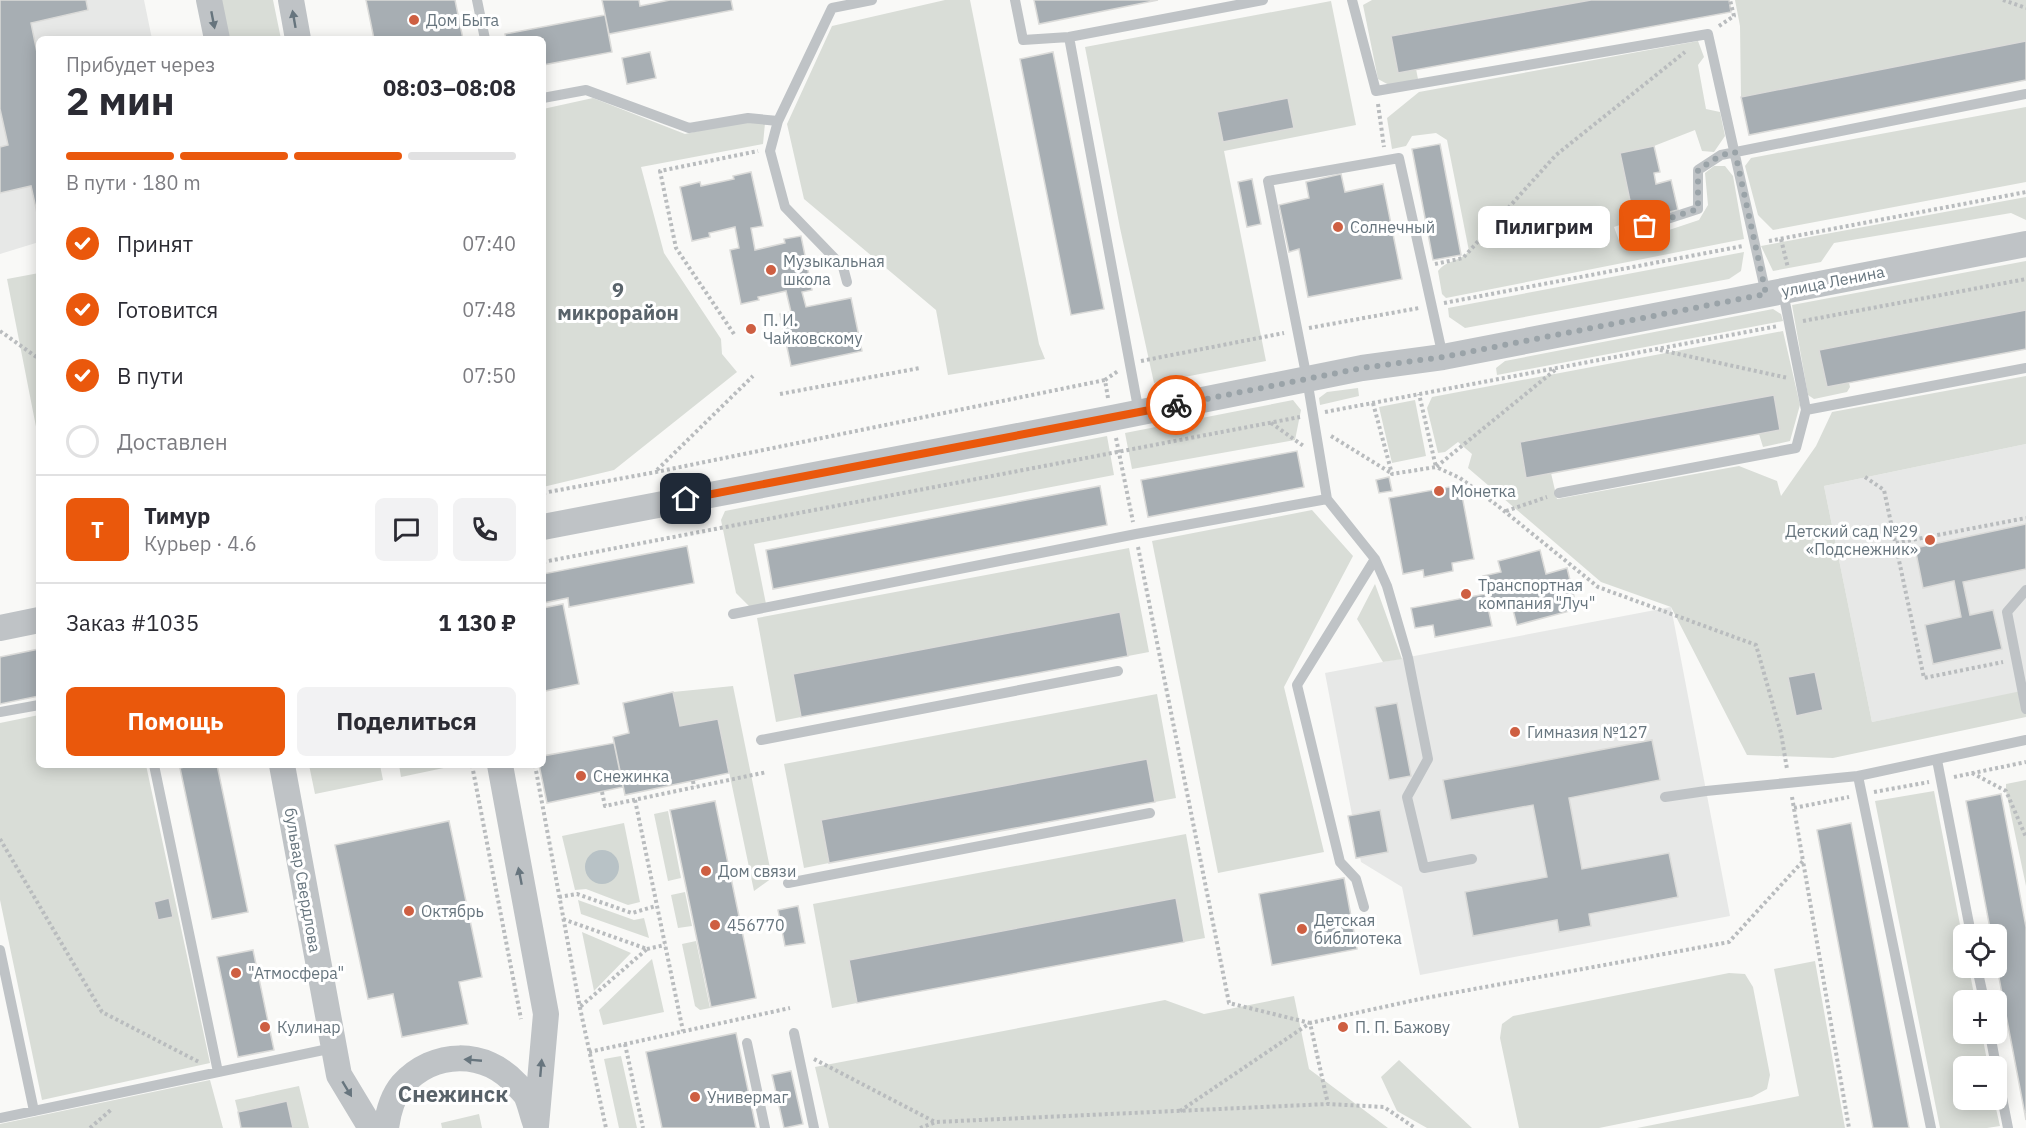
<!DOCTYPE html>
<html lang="ru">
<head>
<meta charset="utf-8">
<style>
	:root { --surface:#fff; --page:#f2f2f3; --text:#2b2b33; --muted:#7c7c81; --line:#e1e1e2; --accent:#ea580c }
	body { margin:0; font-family:"IBM Plex Sans",sans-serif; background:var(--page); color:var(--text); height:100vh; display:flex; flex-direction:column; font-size:22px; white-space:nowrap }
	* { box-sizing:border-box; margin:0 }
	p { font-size:20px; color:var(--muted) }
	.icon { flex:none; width:33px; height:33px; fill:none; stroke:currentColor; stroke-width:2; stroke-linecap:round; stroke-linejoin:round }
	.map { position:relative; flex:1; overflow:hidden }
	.panel { position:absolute; left:36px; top:36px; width:510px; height:732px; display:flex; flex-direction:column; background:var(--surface); border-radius:9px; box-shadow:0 3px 15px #0003 }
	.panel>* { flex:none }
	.tools { position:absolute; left:1953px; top:924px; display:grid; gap:12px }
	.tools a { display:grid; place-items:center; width:54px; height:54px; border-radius:9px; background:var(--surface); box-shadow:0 3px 15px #0003; font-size:30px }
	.pin { position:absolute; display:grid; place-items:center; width:51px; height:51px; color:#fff; margin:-26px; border-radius:12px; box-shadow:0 3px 9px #0006 }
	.courier { position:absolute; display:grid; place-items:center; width:60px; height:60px; margin:-30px; border:4px solid #ea580c; border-radius:50%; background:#fff; color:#222; box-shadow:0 2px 8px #0007 }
	.bubble { position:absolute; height:42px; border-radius:9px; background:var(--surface); box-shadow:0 3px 15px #0003; font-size:20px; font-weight:700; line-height:42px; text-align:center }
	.headline em { font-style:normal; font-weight:700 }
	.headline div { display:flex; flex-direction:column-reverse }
	.headline { display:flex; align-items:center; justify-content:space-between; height:102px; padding:0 30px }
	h1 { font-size:39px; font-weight:700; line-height:45px }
	.bar { display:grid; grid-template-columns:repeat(4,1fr); gap:9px 6px; align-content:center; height:72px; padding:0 30px }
	.bar i { height:8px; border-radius:4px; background:var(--line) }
	.bar .active { background:var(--accent) }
	.bar p { grid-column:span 4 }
	.line { display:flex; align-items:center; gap:15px; padding:0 30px; border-top:2px solid var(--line) }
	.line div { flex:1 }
	.round { display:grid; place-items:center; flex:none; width:63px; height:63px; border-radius:9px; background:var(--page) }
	ol { padding:0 30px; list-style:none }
	li { display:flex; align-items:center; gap:18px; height:66px }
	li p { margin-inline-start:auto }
	li .icon { padding:6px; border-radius:50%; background:var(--accent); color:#fff; stroke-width:4 }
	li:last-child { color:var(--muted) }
	li i { width:33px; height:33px; border:3px solid var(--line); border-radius:50% }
	.cta { display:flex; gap:12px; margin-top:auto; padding:12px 30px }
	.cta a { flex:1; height:69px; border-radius:9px; background:var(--accent); color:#fff; font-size:24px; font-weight:700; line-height:69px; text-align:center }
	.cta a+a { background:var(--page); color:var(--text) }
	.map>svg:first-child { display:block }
</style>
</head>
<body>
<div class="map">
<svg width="2026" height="1128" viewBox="0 0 2026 1128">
	<rect width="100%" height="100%" fill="#f9f9f7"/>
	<!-- built -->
	<path fill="#e7e8e7" d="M0,0H144L152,39H39V242L0,254Z
		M2026,444V691L1872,722L1824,486Z
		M1671,607L1730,916L1420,975L1402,887L1361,862L1325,673Z"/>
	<!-- green -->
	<path fill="#d9ddd7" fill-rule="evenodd" d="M220,0H273L281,39H228Z
		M945,0H970L1039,344L1045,359L948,375L936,310L804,199L787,124L832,26Z
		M1372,0H1591L1392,36L1416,69L1418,79L1389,85L1378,79L1363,5Z
		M1735,0H2026V41L1741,97L1740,26Z
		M1331,1L1356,125L1224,151L1266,361L1154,383L1120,228L1085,47ZM1287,98L1294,128L1223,142L1217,112Z
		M1698,41L1704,57L1698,65L1706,109L1720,112L1725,136L1714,152L1702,151L1695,130L1654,146L1620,153L1634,220L1614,227L1621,246L1699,220L1708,205L1705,173L1714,166H1725L1733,176L1744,239L1446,298L1442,294L1438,271C1446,260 1460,262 1469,251L1447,140L1436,133L1412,136L1406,146L1392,149L1387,118L1419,92Z
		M593,98L685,134L738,122L765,123L763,144L641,167L664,253L721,339L722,354L737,372L614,470L543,487V109Z
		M2026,107V182L1773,230L1758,215L1745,166L1751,158Z
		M2026,197V220L2011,213L1834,243L1821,262L1773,271L1761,246Z
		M1744,252L1741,271L1729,279L1465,328L1449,317L1448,308Z
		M2026,261V310L1820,350L1827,387L1849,383L1850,387L1847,392L1814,399L1808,395L1792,305Z
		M39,273V442L7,279Z
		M1773,309L1781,314L1783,321L1497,375L1496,368L1505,361Z
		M1783,331L1800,405L1790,441L1763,447L1759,434L1780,430L1773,395L1520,442L1526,477L1551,473L1557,499L1739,466L1777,481L1781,496L1816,446L1832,412L2026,376V444L1824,486L1872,722L2026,690V717L1833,758L1747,755L1671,607L1601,582L1468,468L1472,454L1458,442L1445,452L1438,453L1427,408L1432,397Z
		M1358,388L1359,396L1320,405L1319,398L1327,392Z
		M1293,400L1301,410L1295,440L1132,469L1125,433Z
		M1415,400L1426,456L1392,463L1379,407Z
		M1107,436L1114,475L754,544L766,604L750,607L736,593L721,520L725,511Z
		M1312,510L1353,556L1284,687L1324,852L1218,873L1152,541Z
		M1129,548L1149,652L1128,656L1120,613L793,674L801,717L776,722L757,618Z
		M1375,584L1402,659L1383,662L1357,619Z
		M733,686L772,878L754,891L718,719L680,726L673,692Z
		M1157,694L1176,798L1155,802L1147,759L821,820L829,863L804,868L784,764Z
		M39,715V765H146L210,1063L42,1100L0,900V723Z
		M309,765H380L383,780L315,794Z
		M399,765H458L401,777Z
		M2026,780V886L2006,791V784Z
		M1934,791L1963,940L1964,968H1969L1975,1000H1964V1034H1982L1988,1066H1964V1100H1994L2000,1126L1987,1128H1940L1875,801Z
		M668,811L681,878L668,881L654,814Z
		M624,823L640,902L628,905L586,889L575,890L562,836Z
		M1186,834L1205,938L1184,942L1176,898L850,960L857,1003L832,1008L813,904Z
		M685,892L692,926L678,928L671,895Z
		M578,900L634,920L644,918L649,938L581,914Z
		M582,932L631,953L594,991Z
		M696,941L710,1008L700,1010L695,1006L682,944Z
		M652,959L664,1012L603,1025L599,1010Z
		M1815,961L1845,1128H1637L1799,1096L1774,969Z
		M1729,973L1745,974L1753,987L1770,1075L1767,1089L1752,1097L1599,1128H1519L1500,1038L1502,1024L1513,1016Z
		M1294,996L1309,1069L1388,1128H829L815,1067L1165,1000L1204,1014Z
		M621,1056L637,1128H619L604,1059Z
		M1399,1060L1472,1128H1427L1397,1111L1381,1077Z
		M210,1080L223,1128H0V1124Z
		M299,1086L309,1128H293L287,1101L238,1112L235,1100Z
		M479,1114L482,1128H442L441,1123Z"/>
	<!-- water -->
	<path fill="#b8c2c6" d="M585 867a17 17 0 1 1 34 0a17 17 0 1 1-34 0Z"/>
	<!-- building -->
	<path fill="#a7aeb3" stroke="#dbdbd9" stroke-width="1.5" d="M0,0H86L88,10L31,23L39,62V213H37L31,186L0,193V147L8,145L0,109Z
		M366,0H455L463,39H374Z
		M602,0H639L640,6L670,0H731L733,10L609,34Z
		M1034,0H1158L1039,24Z
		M1591,0H1729L1731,12L1398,73L1391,36Z
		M605,15L612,52L543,65V39H506L505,34Z
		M2026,41V80L1749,135L1741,97Z
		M650,52L656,78L627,84L622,58Z
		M1053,52L1104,309L1071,315L1020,59Z
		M1288,98L1294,128L1223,142L1217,112Z
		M1440,144L1461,255L1433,260L1412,149Z
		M1654,146L1660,172L1654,173L1656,184L1671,180L1678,210L1634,220L1620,153Z
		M751,172L763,226L751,228L755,250L785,243L784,239L801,236L812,290L802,292L806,307L851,298L862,351L791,366L780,314L791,312L786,291L758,297L759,300L741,304L730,250L739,248L735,227L709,233L710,237L692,241L680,187L700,182L701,186L734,179L733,176Z
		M1341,174L1345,192L1383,184L1402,279L1308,297L1299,249L1289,252L1279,205L1309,198L1306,182Z
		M1252,179L1261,224L1247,227L1238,182Z
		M2026,310V349L1827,387L1819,350Z
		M1774,395L1780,430L1526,478L1520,442Z
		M1297,451L1304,487L1148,517L1141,480Z
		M1389,477L1392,491L1379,493L1376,480Z
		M1460,485L1474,559L1452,563L1453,571L1424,577L1423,570L1403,574L1389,498Z
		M1100,486L1107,525L773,589L766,550Z
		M2026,524V569L1963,582L1970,615L1993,610L2002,649L1933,664L1925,625L1961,617L1954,581L1923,588L1915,548Z
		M687,546L694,583L569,607L568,598L543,603V574Z
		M1540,550L1546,574L1567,568L1577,609L1517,625L1510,599L1491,603L1483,576L1501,572L1498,561Z
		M1485,594L1492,626L1435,637L1433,625L1415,628L1411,608Z
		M563,604L579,684L545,691L543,680V608Z
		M1120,612L1128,656L801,717L793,674Z
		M39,649V696L0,704V657Z
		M1815,672L1823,710L1796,716L1788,677Z
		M673,692L680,726L718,719L729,773L625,795L613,737L629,733L623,703Z
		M1397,703L1411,776L1389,780L1375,707Z
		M1652,740L1660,780L1569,798L1582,869L1669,853L1678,897L1589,914L1591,926L1559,932L1557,920L1473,936L1465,892L1547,877L1533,805L1451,820L1443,780Z
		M614,743L623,787L547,803L539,765H543V756Z
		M1147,759L1155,802L829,863L821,820Z
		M193,765H217L248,912L212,919L180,768Z
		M2001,794L2026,927V1120L1996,962V934H1991L1966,801Z
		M715,801L756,998L711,1007L670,810Z
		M1380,810L1388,852L1356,858L1348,816Z
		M449,821L482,977L459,982L468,1024L402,1037L393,994L368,999L335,845Z
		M1851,823L1909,1128H1873L1817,830Z
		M1344,878L1357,949L1272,965L1259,894Z
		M169,898L173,917L158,920L154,902Z
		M1176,898L1184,942L857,1003L849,960Z
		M798,906L805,943L785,946L778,910Z
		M253,950L274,1050L238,1057L217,957Z
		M736,1033L756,1128H662L646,1052Z
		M791,1071L803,1124L784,1128L772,1075Z
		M287,1101L293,1128H241L238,1112Z"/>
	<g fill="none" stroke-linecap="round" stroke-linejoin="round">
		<!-- path -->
		<path stroke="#b9bcbe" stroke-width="4" stroke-dasharray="3 3" stroke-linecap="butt" d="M2003,0L2026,8
			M1719,26L1734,16L1730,0
			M1378,104L1384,147
			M1781,239L1788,268
			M1769,241L2026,192
			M1435,264L1463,258L1556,155L1685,52
			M1444,303L1743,246
			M1803,321L2026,279
			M1309,328L1419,308
			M0,331L39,359
			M734,334L676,248L660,171L758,151
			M1660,350L1788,378
			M1141,361L1284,333
			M1555,370L1436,467L1460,478L1498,506L1598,587L1756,645L1781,733L1787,769
			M780,394L920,368
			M1108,398L1105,380L1118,371
			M1373,403L1392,474L1436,467L1419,394
			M1325,412L1778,326
			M1271,423L1305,447
			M1331,436L1391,473
			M1116,438L1133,522
			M657,470L753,376
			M1865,477L1884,490L1924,678L2003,662
			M543,493L656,472L1105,380
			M1506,511L1547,497
			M1896,543L2026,518
			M1138,547L1229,1003L1310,1023L1328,1104
			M543,562L1300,417
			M472,765L521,1019
			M535,765L580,1008L606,1128
			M1972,773L2006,791L2026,837
			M1954,777L2026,762
			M693,781L694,787
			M602,792L605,806L767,772
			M1874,792L1929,782
			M1792,797L1803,861
			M635,800L683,1031
			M1794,808L1849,797
			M0,839L102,1012L199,1062
			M559,897L577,894L632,913L656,906
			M563,919L647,949L580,1007
			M647,949L665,945
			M625,1044L643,1128
			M589,1052L790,1008
			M814,1059L935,1122
			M1180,1111L1310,1023L1420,999L1729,942L1803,861L1849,1128
			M90,1128L112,1109
			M920,1128L936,1122L1328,1104L1384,1107L1415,1128"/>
		<!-- service -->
		<path stroke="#bfc3c6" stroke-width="10" d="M477,0L485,39
			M1015,0L1023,40L1069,37L1263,0
			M1352,0L1376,91L1708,34L1766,294
			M1069,37L1139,413
			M543,98L586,90L689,128L748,118L778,121
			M1627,232L1698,209V170L1721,155L2026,94
			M847,282L843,267L785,207L770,151L778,121L832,8L872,0
			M1783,292L1806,410
			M1443,357L1399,158L1268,181L1307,379L1327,499L1375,559L1387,586L1408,658L1428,759L1407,797L1424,868L1472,859
			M1559,493L1796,448L1806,410L2026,368
			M2026,590L2007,612L2026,709
			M733,614L1136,534L1327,499
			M0,712L39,705
			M761,740L1118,671
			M1937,760L1971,934
			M154,765L218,1072
			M1665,797L1706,791L1858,776
			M788,883L1150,813
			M1364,907L1356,879L1340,862L1297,685L1375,559
			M0,950L34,1111
			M1977,968L1984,1000
			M794,1033L814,1128
			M1990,1034L1996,1066
			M747,1043L765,1128
			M1996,1067L2008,1128
			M0,1118L333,1048
			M1931,1128L1858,776L2026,740"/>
		<!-- tertiary -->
		<path stroke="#bfc3c6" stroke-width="26" d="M209,0L217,39
			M291,0L298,39
			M543,527L1112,418L1362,368L1443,357L2026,244
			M0,628L39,620
			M282,765L339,1075L371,1128
			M500,765L546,1014L536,1126
			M386,1128C388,1113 392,1097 402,1085C434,1050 485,1049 517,1085C520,1088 524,1092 526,1095C530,1103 532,1114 535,1122"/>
	</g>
	<!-- one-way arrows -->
	<defs><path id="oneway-solid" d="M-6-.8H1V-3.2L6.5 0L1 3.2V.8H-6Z" transform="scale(1.5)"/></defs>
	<g fill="#67757e">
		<use href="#oneway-solid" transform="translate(294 19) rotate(-100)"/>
		<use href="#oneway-solid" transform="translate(213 20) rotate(79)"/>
		<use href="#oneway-solid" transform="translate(520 876) rotate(-101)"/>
		<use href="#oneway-solid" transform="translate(473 1060) rotate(-175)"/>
		<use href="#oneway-solid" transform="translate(541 1068) rotate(-85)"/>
		<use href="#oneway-solid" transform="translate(347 1089) rotate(59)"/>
	</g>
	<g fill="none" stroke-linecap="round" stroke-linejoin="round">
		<!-- done -->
		<path stroke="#9aa3a8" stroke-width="6" stroke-dasharray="0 10.8" d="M1176,405L1362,368L1443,357L1766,294L1735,152L1721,155L1698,170V209L1645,226"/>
		<!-- route -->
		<path stroke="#ea580c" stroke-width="8" d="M686,499L1176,405"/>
	</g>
	<!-- markers -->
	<g fill="#ce5f42" stroke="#fff" stroke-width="2">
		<circle cx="414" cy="20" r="6"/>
		<circle cx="1338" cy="227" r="6"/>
		<circle cx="771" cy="270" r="6"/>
		<circle cx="751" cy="329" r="6"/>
		<circle cx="1439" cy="491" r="6"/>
		<circle cx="1930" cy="540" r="6"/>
		<circle cx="1466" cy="594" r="6"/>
		<circle cx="1515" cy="732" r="6"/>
		<circle cx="581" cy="776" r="6"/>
		<circle cx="706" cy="871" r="6"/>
		<circle cx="409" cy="911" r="6"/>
		<circle cx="715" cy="925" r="6"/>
		<circle cx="1302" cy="929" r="6"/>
		<circle cx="236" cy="973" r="6"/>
		<circle cx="265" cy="1027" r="6"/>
		<circle cx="1343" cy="1027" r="6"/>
		<circle cx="695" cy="1097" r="6"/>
	</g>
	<g text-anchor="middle" stroke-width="6" stroke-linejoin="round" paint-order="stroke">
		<!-- poi labels -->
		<g font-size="16" fill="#67757e" stroke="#fff" text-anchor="start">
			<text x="426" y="26">Дом Быта</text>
			<text x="1350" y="233">Солнечный</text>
			<text x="783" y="267">Музыкальная<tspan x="783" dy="18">школа</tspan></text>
			<text x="763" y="326">П. И.<tspan x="763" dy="18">Чайковскому</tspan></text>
			<text x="1451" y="497">Монетка</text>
			<text x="1918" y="537" text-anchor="end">Детский сад №29<tspan x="1918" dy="18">«Подснежник»</tspan></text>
			<text x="1478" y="591">Транспортная<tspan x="1478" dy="18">компания "Луч"</tspan></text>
			<text x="1527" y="738">Гимназия №127</text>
			<text x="593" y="782">Снежинка</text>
			<text x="718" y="877">Дом связи</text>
			<text x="421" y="917">Октябрь</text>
			<text x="1314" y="926">Детская<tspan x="1314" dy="18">библиотека</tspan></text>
			<text x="727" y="931">456770</text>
			<text x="248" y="979">"Атмосфера"</text>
			<text x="277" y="1033">Кулинар</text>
			<text x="1355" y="1033">П. П. Бажову</text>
			<text x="707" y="1103">Универмаг</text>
		</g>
		<!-- street labels -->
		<g font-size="16" fill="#67757e" stroke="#fff">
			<text transform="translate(1833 281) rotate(-11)" y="6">улица Ленина</text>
			<text transform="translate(303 880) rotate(80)" y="6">бульвар Свердлова</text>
		</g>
		<!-- quarter labels -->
		<g font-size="20" font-weight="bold" fill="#59636a" stroke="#fff">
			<text x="618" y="297">9<tspan x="618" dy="23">микрорайон</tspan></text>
		</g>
		<!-- district labels -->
		<g font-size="22" font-weight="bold" fill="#59636a" stroke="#fff">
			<text x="453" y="1102">Снежинск</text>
		</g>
	</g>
</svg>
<div class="tools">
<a><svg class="icon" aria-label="locate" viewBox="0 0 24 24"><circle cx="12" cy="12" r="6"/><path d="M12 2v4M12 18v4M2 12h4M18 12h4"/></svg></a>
<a>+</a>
<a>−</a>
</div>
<div class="pin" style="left:1645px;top:226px;background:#ea580c"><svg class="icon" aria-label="bag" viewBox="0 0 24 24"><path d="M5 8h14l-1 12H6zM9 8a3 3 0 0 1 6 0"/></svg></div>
<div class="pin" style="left:686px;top:499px;background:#1f2937"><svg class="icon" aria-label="home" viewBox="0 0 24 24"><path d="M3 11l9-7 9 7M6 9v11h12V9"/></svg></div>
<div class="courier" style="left:1176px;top:405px"><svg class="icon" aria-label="bike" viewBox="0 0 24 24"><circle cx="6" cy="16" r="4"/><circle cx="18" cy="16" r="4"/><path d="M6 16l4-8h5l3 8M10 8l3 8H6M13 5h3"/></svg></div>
<div class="bubble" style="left:1478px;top:206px;width:132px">Пилигрим</div>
<section class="panel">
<div class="headline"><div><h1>2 мин</h1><p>Прибудет через</p></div><em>08:03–08:08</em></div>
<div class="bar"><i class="active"></i><i class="active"></i><i class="active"></i><i></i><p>В пути · 180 m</p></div>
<ol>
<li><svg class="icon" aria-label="check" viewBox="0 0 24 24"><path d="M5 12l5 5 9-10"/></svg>Принят<p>07:40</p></li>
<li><svg class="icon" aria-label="check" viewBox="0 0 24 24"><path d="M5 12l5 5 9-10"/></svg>Готовится<p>07:48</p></li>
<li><svg class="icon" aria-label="check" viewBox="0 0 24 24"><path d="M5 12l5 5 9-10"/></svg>В пути<p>07:50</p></li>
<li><i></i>Доставлен</li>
</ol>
<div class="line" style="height:108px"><b class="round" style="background:var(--accent);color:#fff">Т</b><div><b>Тимур</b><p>Курьер · 4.6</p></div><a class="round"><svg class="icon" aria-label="chat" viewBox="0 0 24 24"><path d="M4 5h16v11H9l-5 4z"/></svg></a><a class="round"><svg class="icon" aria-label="phone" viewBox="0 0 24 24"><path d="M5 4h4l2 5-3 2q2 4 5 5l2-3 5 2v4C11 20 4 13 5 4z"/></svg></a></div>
<div class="line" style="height:78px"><div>Заказ #1035</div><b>1 130 ₽</b></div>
<div class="cta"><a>Помощь</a><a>Поделиться</a></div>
</section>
</div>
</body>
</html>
